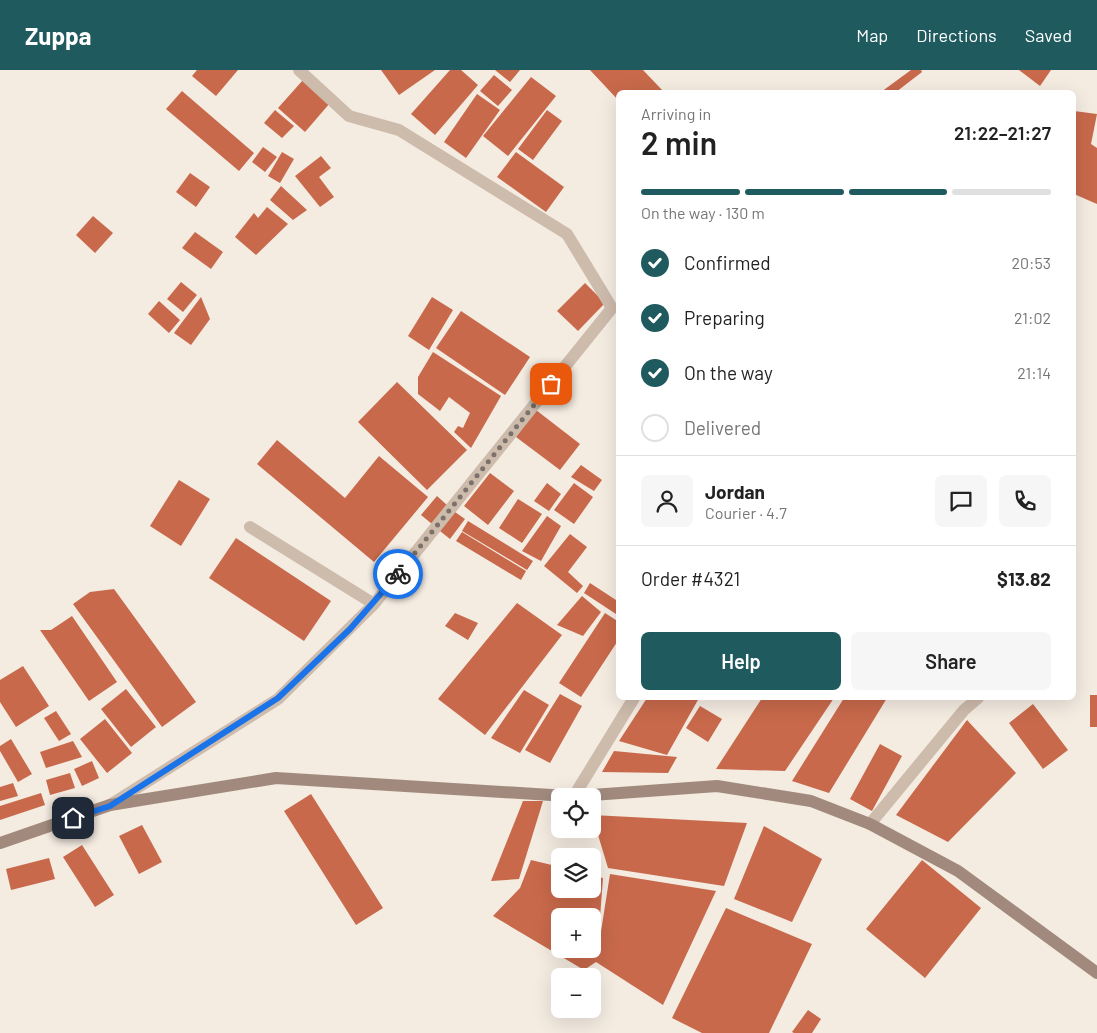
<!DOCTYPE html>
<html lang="en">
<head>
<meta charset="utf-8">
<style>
	:root { --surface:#fff; --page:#f6f6f6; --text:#222; --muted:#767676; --line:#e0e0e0; --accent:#1f5a5e }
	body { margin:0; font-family:Barlow,sans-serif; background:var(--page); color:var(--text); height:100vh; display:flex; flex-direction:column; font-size:19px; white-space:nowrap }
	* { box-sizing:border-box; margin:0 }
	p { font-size:16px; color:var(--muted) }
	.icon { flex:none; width:28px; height:28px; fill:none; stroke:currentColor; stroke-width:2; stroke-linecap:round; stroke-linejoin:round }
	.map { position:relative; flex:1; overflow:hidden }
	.drawer { position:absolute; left:616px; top:20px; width:460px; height:610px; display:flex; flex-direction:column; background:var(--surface); border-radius:8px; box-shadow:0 5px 20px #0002 }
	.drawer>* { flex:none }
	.fabs { position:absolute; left:551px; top:718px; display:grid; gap:10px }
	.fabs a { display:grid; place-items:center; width:50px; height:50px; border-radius:8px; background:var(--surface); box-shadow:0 5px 20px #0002; font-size:25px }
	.pin { position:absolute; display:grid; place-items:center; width:42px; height:42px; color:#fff; margin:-21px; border-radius:10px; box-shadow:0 2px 8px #0006 }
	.courier { position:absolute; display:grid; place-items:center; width:50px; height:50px; margin:-25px; border:4px solid #1a73e8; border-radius:50%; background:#fff; color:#222; box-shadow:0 1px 6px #0007 }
	.summary em { font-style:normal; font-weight:600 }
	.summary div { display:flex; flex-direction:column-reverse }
	.summary { display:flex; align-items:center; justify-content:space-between; height:85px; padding:0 25px }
	h1 { font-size:32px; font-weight:600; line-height:38px }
	.bar { display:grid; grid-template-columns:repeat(4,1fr); gap:8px 5px; align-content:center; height:60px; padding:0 25px }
	.bar i { height:6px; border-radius:4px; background:var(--line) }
	.bar .selected { background:var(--accent) }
	.bar p { grid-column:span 4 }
	.line { display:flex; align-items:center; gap:12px; padding:0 25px; border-top:1px solid var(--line) }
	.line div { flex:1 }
	.round { display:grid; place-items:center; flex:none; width:52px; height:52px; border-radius:8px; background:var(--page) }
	ol { padding:0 25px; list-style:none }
	li { display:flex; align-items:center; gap:15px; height:55px }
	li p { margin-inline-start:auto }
	li .icon { padding:5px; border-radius:50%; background:var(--accent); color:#fff; stroke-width:4 }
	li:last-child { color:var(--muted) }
	li i { width:28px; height:28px; border:2px solid var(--line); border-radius:50% }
	.primary-button { display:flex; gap:10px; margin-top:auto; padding:10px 25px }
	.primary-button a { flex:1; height:58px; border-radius:8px; background:var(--accent); color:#fff; font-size:20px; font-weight:600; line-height:58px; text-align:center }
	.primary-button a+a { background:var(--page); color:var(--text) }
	header { display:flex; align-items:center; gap:30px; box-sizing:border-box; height:70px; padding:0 25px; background:var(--accent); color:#fff }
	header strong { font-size:24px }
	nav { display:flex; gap:28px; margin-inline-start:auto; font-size:18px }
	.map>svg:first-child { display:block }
</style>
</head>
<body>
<header>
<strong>Zuppa</strong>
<nav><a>Map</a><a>Directions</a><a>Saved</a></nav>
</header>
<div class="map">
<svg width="1097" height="963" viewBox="0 0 1097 963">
	<rect width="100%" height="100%" fill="#f4ebe1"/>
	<!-- building -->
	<path fill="#c8694b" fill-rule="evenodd" d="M197,0H238L216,26L192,6Z
		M381,0H435L399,25Z
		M450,0H461L478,15L435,65L411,44Z
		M495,0H520L510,12Z
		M590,0H643L663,21L619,22V31Z
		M911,0H921L922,2L896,22H881Z
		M1019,0H1051L1040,16Z
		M494,5L512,20L498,36L480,21Z
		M531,7L556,26L508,86L483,66Z
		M303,10L330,33L305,62L278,38Z
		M182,21L254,83L239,101L166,39Z
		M477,24L500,40L466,88L444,72Z
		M275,40L294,56L282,68L264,53Z
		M547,40L562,51L533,90L518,79Z
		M1074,41L1097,44L1091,74L1097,78V134L1074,124Z
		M263,77L277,87L265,102L252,92Z
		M282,82L294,89L280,113L268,106Z
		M516,82L564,117L546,142L497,107Z
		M321,86L331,98L319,107L334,127L320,137L295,106Z
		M190,103L210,117L196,137L176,122Z
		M281,116L307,140L293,150L270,130Z
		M267,137L288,154L256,185L235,167L254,143L258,148Z
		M93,146L113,163L95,183L76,165Z
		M195,162L223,182L211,199L182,178Z
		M181,212L197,225L183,242L167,229Z
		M585,213L605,233L578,261L557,241Z
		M201,227L210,249L191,275L174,263Z
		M432,227L453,240L429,280L408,266Z
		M159,231L180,250L169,263L148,244Z
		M461,241L530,287L505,325L436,278Z
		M433,282L501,326L471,378L454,362L458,356L463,358L470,343L449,327L440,341L418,324V307Z
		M397,312L467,380L427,420L358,352Z
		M536,340L580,374L560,400L516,367Z
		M277,370L345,428L379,386L428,427L374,492L257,394Z
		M581,395L602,410L594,421L571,407Z
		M490,403L514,421L488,455L464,436Z
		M179,410L210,429L181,476L150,456Z
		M547,413L561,424L549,441L534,431Z
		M574,413L593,427L574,454L554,440Z
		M437,426L448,436L432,454L421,445Z
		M518,429L542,444L522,473L499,458Z
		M455,442L465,449L450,469L440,461Z
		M547,446L561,456L541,491L522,481Z
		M468,451L533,491L527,500L462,461Z
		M462,462L526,501L521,510L456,471Z
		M570,464L587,477L568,502L583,516L577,523L544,496Z
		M236,468L331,531L304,571L209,508Z
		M590,513L619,532V546L584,523Z
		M114,519L196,632L162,657L73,534L90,522Z
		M582,526L601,542L583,566L557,555Z
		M517,533L562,565L485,665L438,629Z
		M455,543L478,553L468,570L445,556Z
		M605,543L619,552V569L581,627L559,613Z
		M72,546L117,612L89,631L40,560H51Z
		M23,596L49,636L16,657L0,632V610Z
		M126,619L156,657L131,677L101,639Z
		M524,620L549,635L520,683L491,668Z
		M560,624L582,636L550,693L525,680Z
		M1090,625H1097V657H1090Z
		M647,628H699L667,685L619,671Z
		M762,628H834L785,701L716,699Z
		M844,628H887L829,723L792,711Z
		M1033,634L1068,680L1043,699L1009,653Z
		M700,636L722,649L708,672L686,658Z
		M56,641L71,664L59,671L44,648Z
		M105,649L132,683L107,703L80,669Z
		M967,650L1016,703L948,772L896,745Z
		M11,669L32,704L18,712L0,681V676Z
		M73,671L82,687L46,698L40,682Z
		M880,674L902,686L872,741L850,729Z
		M614,681L677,687L668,703L602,702Z
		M92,691L99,708L82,716L74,699Z
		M70,703L75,718L50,725L46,710Z
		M13,713L18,726L0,731V717Z
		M41,723L45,735L0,750V736Z
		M311,724L383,838L356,855L284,741Z
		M523,731H543L519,809L491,811Z
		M592,745L747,753L724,816L608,798Z
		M142,755L162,792L139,804L119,766Z
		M764,756L822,789L792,852L734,829Z
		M82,775L114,825L95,837L63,787Z
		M49,788L55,809L11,820L6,799Z
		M531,790L560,797V819H592V806L603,808L597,887L610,804L716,821L663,935L596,892L584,900L493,846L520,818ZM560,846H592V879H560Z
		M922,790L981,838L925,908L866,859Z
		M726,838L812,874L769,963H702L672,948Z
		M808,940L821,949L812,963H794L792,962Z"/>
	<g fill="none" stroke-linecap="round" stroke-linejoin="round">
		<!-- street -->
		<path stroke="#cdbbac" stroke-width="12" d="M250,457L374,534
			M574,726L634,628
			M110,735L278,629L374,534L612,238L567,164L399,60L349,46L299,0
			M870,754L964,640L978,628"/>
		<!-- secondary -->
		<path stroke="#a18a7d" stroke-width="12" d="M578,726L717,716L811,731L870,754L958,801L1097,903
			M0,773L110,735L276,708L567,726"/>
	</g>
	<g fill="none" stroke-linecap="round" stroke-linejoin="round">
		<!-- done -->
		<path stroke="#7c716b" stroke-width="5" stroke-dasharray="0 9" d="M398,504L551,314"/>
		<!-- route -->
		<path stroke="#1a73e8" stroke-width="6" d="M73,748L110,736L278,628L350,559L398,504"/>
	</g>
</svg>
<div class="fabs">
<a><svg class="icon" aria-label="locate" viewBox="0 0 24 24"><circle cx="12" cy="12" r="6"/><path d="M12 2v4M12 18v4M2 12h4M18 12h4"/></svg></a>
<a><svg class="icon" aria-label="layers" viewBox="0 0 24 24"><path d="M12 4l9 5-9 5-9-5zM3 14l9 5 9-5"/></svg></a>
<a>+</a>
<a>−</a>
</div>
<div class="pin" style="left:551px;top:314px;background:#ea580c"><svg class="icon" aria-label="bag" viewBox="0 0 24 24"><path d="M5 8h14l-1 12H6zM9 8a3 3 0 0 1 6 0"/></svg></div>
<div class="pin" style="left:73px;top:748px;background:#1f2937"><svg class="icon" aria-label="home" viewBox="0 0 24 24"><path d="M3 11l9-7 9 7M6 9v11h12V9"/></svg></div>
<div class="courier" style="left:398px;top:504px"><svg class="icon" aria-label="bike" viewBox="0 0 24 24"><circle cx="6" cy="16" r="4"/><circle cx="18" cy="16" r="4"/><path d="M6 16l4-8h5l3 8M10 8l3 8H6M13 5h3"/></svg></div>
<section class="drawer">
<div class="summary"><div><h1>2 min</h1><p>Arriving in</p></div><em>21:22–21:27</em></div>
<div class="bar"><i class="selected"></i><i class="selected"></i><i class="selected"></i><i></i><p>On the way · 130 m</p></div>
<ol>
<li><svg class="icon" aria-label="check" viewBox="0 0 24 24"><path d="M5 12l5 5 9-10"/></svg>Confirmed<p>20:53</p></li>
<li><svg class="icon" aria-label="check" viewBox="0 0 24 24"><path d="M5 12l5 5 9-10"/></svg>Preparing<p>21:02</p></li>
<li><svg class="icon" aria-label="check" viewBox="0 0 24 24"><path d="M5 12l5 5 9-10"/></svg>On the way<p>21:14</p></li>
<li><i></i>Delivered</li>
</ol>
<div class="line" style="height:90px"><a class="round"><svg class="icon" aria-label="person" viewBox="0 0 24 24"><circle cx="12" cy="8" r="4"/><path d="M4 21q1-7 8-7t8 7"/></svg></a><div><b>Jordan</b><p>Courier · 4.7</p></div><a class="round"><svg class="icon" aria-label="chat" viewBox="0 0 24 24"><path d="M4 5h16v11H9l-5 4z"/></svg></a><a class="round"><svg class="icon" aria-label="phone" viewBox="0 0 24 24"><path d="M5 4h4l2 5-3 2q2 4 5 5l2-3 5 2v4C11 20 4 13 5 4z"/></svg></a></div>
<div class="line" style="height:65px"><div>Order #4321</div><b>$13.82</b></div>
<div class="primary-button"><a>Help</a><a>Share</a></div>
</section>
</div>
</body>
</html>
